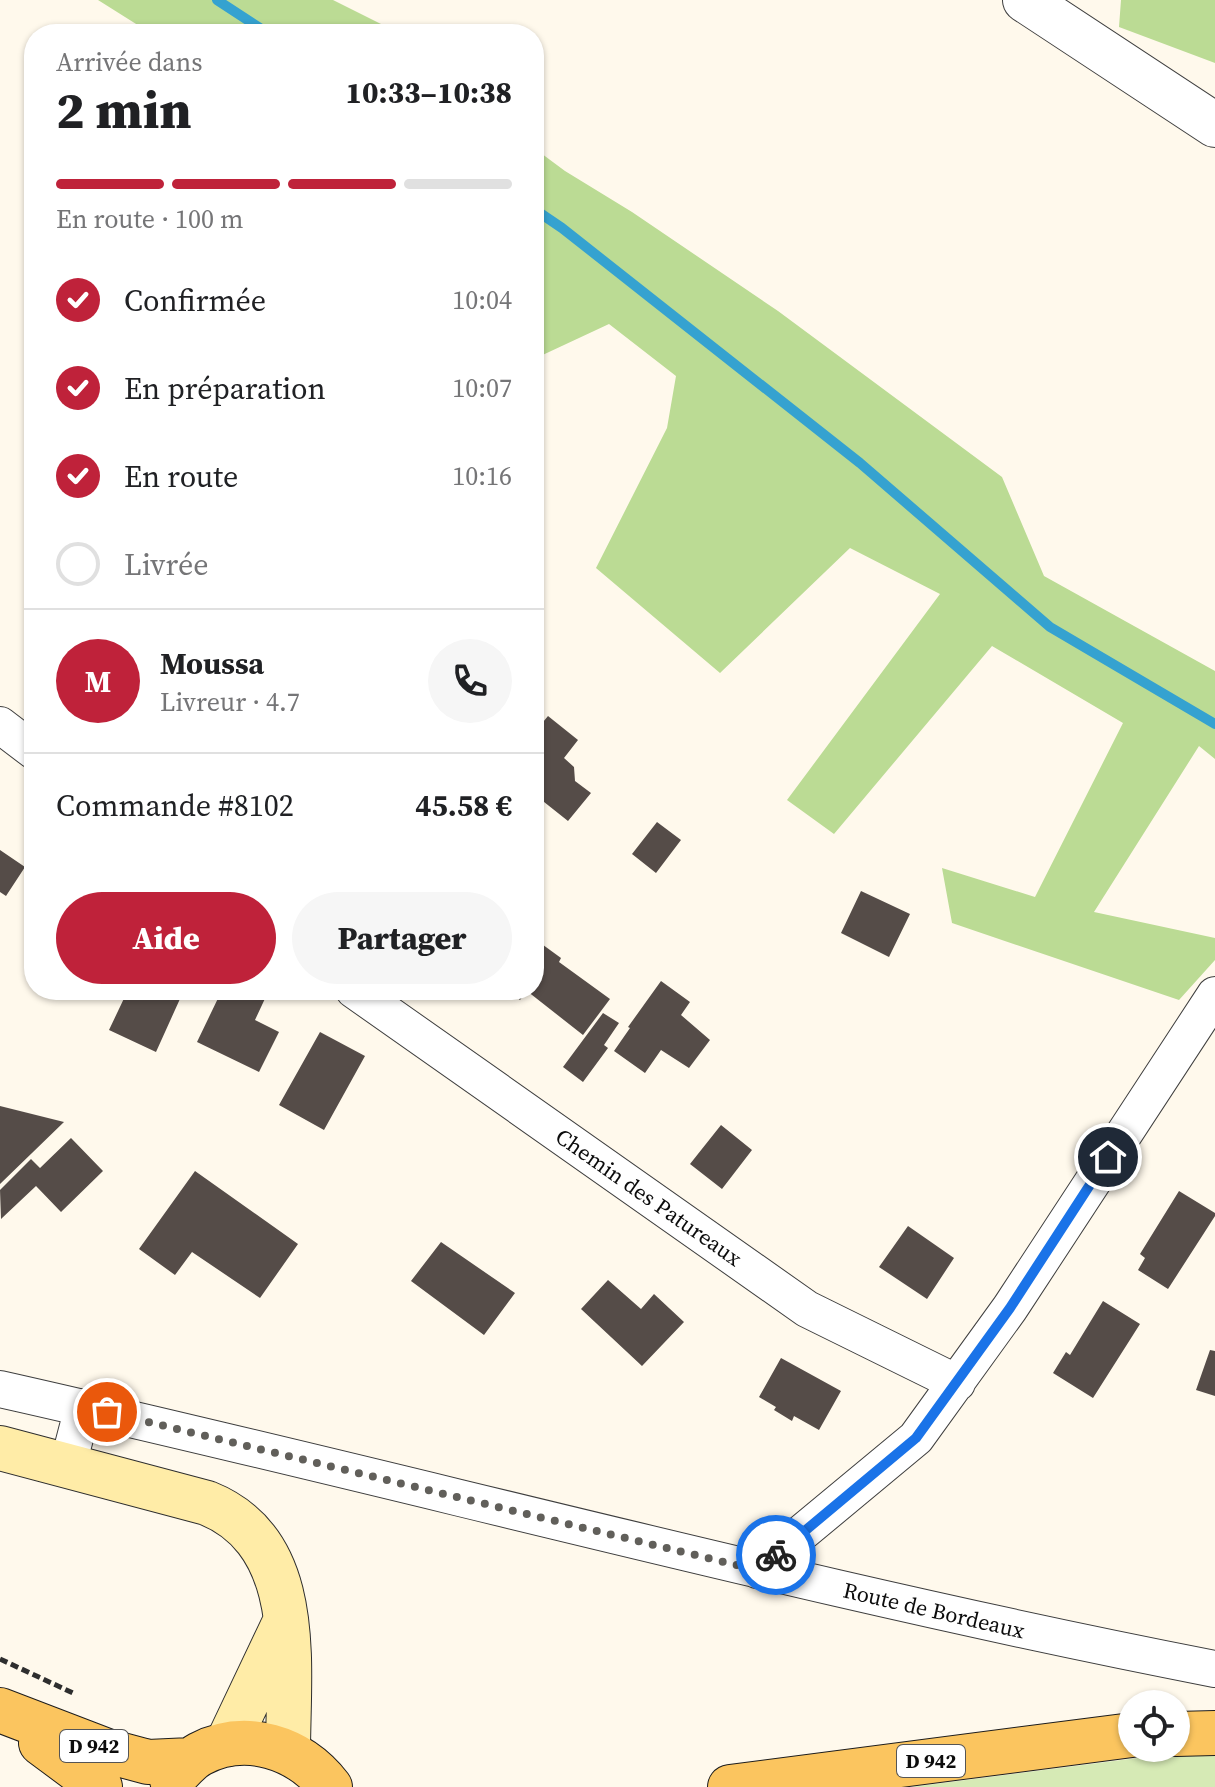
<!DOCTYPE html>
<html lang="fr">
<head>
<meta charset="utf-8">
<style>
	:root { --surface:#fff; --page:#f6f6f6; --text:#202124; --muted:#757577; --line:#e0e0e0; --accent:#bf223a }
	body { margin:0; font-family:"Source Serif 4",serif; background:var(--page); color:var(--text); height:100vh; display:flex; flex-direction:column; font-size:30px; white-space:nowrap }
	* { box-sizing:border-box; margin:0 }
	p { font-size:26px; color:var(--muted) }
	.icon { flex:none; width:44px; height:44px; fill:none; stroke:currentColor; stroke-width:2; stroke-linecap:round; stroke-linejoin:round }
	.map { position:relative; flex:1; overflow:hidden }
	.details { position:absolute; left:24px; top:24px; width:520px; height:976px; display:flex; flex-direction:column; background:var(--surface); border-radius:32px; box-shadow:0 2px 6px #0004 }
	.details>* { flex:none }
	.fabs { position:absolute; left:1118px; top:1690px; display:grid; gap:16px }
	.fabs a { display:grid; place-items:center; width:72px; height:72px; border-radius:50%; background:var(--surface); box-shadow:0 2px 6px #0004; font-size:40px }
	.pin { position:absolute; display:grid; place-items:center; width:68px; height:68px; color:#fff; margin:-34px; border:4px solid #fff; border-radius:50%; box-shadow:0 2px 8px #0007 }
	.courier { position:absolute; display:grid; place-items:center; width:80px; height:80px; margin:-40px; border:6px solid #1a73e8; border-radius:50%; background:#fff; color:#222; box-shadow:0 2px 10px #0007 }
	.summary em { font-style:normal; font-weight:800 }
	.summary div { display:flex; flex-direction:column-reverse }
	.summary { display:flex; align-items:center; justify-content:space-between; height:136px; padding:0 32px }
	h1 { font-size:52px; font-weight:800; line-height:60px }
	.bar { display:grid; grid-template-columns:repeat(4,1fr); gap:12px 8px; align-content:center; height:96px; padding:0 32px }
	.bar i { height:10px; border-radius:6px; background:var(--line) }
	.bar .current { background:var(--accent) }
	.bar p { grid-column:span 4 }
	.line { display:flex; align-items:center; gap:20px; padding:0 32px; border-top:2px solid var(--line) }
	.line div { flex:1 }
	.round { display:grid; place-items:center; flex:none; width:84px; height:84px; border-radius:42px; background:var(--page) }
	ol { padding:0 32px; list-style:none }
	li { display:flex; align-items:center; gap:24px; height:88px }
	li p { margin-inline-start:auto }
	li .icon { padding:8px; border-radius:50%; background:var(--accent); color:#fff; stroke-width:4 }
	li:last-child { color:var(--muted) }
	li i { width:44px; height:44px; border:4px solid var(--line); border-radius:50% }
	.button { display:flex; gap:16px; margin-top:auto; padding:16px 32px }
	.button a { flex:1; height:92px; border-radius:48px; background:var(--accent); color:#fff; font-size:32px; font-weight:800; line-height:92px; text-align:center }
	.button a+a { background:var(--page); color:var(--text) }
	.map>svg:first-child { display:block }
</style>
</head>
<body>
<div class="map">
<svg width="1215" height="1787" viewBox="0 0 1215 1787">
	<rect width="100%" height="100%" fill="#fff9ec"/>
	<!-- green -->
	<path fill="#d6eab5" d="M1215,1754V1787H911L1145,1757Z"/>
	<!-- forest -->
	<path fill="#bbdb94" d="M98,0H333L401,34H152Z
		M1121,0H1215V63L1119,27Z
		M534,148L565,171L632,212L778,311L1002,477L1044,576L1215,671V759L1199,746L1094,912L1215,938V960L1179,1000L952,923L942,868L1035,897L1123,723L992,646L834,834L787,800L940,594L850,548L720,673L596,568L667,428L676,376L609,324L534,359Z"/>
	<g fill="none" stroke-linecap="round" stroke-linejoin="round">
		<!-- stream -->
		<path stroke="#35a2d0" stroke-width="10" d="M217,0L269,34
			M534,209L562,228L860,463L1050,627L1215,724"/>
	</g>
	<!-- building -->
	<path fill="#554c48" d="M548,716L578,740L564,758L574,767L575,781L591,793L568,821L534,794V733Z
		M657,822L681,840L656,873L632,854Z
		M0,850L25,867L6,896L0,892Z
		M861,891L910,914L889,957L841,933Z
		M539,942L561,958L559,962L610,999L583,1035L527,991L520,1000L508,990H534V949Z
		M661,981L690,1002L681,1015L710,1040L689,1068L661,1050L645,1073L614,1051L630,1028L628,1027Z
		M128,990H184L156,1052L109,1030Z
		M222,990H269L255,1020L279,1032L259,1072L197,1042Z
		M603,1013L619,1023L604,1045L608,1048L583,1082L563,1067Z
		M320,1032L365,1056L324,1130L279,1105Z
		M0,1106L64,1122L0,1184Z
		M721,1125L752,1150L722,1189L690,1164Z
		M71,1138L103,1171L61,1212L36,1186L1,1219L0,1190L31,1159L40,1168Z
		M195,1171L298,1244L260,1298L192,1252L175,1275L139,1249Z
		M1179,1191L1215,1213V1216L1168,1289L1138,1270L1145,1258L1140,1254Z
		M908,1226L954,1258L927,1299L879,1267Z
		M441,1242L515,1293L484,1335L411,1281Z
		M608,1280L641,1309L654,1294L684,1322L642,1366L581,1309Z
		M1103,1301L1140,1324L1093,1398L1053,1373L1066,1352L1070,1355Z
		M1210,1350L1215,1351V1396L1196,1390Z
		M781,1358L841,1391L819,1430L794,1416L792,1421L774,1410L776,1407L759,1397Z"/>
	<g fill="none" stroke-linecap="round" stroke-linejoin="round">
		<!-- minor casing -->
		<g stroke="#3f3f3f" stroke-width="38">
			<path id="minor" d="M0,725L34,751
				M354,990L807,1309L957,1383
				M0,1389C405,1480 807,1590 1215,1669
				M68,1465L83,1407
				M757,1570L916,1438L1010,1308L1215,995"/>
		</g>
		<!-- tertiary casing -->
		<g stroke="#3f3f3f" stroke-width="46">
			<path id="tertiary" d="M1025,0L1215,125"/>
		</g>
		<!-- secondary casing -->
		<g stroke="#2e2e2e" stroke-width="46">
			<path id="secondary" d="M0,1448L207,1503C306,1543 288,1665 288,1752
				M227,1744L283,1626"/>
		</g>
		<!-- primary casing -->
		<g stroke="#1d1d1d" stroke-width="46">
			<path id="primary" d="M0,1710L107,1751L148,1762L191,1760
				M1176,1734L1215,1733
				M41,1743L100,1787
				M172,1780C180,1771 189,1760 200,1754C246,1730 299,1747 330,1787
				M730,1787L1132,1735"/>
		</g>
		<!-- path -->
		<path stroke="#2e2e2e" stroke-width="5" stroke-dasharray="8 4" stroke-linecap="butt" d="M0,1659L73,1693"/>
		<!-- minor -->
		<use href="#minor" stroke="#fff" stroke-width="36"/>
		<!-- tertiary -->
		<use href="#tertiary" stroke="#fff" stroke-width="44"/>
		<!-- secondary -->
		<use href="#secondary" stroke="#ffeca7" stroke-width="44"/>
		<!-- primary -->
		<use href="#primary" stroke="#fbc55f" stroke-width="44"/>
	</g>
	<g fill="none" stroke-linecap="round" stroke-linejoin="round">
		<!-- done -->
		<path stroke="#615f5a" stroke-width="8" stroke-dasharray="0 14.4" d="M107,1412L757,1570L776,1555"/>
		<!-- route -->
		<path stroke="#1a73e8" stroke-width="10" d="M776,1555L916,1438L1010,1308L1108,1157"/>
	</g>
	<g text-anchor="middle" stroke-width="8" stroke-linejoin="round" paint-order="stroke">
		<!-- shield labels -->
		<g fill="#fff" stroke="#555" stroke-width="2">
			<rect x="60" y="1730" width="68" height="32" rx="6"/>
			<rect x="897" y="1745" width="68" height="32" rx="6"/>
		</g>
		<g font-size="20" font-weight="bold" fill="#0c0c0c">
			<text x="94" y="1753">D 942</text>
			<text x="931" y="1768">D 942</text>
		</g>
		<!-- street labels -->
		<g font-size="22" fill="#0c0c0c" stroke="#fff">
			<text transform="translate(649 1197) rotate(35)" y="8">Chemin des Patureaux</text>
			<text transform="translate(934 1610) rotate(13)" y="8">Route de Bordeaux</text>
		</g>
	</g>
</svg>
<div class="fabs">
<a><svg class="icon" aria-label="locate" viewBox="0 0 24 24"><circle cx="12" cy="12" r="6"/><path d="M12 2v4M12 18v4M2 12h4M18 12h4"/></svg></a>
</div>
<div class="pin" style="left:107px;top:1412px;background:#ea580c"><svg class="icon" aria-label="bag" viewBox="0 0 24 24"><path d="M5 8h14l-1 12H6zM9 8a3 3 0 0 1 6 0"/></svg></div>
<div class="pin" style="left:1108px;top:1157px;background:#1f2937"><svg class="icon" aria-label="home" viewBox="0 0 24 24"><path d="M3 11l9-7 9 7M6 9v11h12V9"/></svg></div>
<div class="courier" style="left:776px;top:1555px"><svg class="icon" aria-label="bike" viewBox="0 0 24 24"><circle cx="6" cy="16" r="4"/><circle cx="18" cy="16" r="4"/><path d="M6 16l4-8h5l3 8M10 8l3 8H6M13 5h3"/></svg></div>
<section class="details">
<div class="summary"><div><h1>2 min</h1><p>Arrivée dans</p></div><em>10:33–10:38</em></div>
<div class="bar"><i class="current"></i><i class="current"></i><i class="current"></i><i></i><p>En route · 100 m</p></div>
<ol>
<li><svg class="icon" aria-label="check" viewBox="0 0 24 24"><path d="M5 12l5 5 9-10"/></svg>Confirmée<p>10:04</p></li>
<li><svg class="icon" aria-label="check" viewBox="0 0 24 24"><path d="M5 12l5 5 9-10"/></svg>En préparation<p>10:07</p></li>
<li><svg class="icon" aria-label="check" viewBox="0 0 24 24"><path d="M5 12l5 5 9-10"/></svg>En route<p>10:16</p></li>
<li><i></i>Livrée</li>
</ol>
<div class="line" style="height:144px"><b class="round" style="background:var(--accent);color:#fff">M</b><div><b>Moussa</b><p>Livreur · 4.7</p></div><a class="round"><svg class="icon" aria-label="phone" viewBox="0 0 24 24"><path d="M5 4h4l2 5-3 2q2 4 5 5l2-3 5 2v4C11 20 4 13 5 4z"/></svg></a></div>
<div class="line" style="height:104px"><div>Commande #8102</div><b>45.58 €</b></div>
<div class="button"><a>Aide</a><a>Partager</a></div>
</section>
</div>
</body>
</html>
